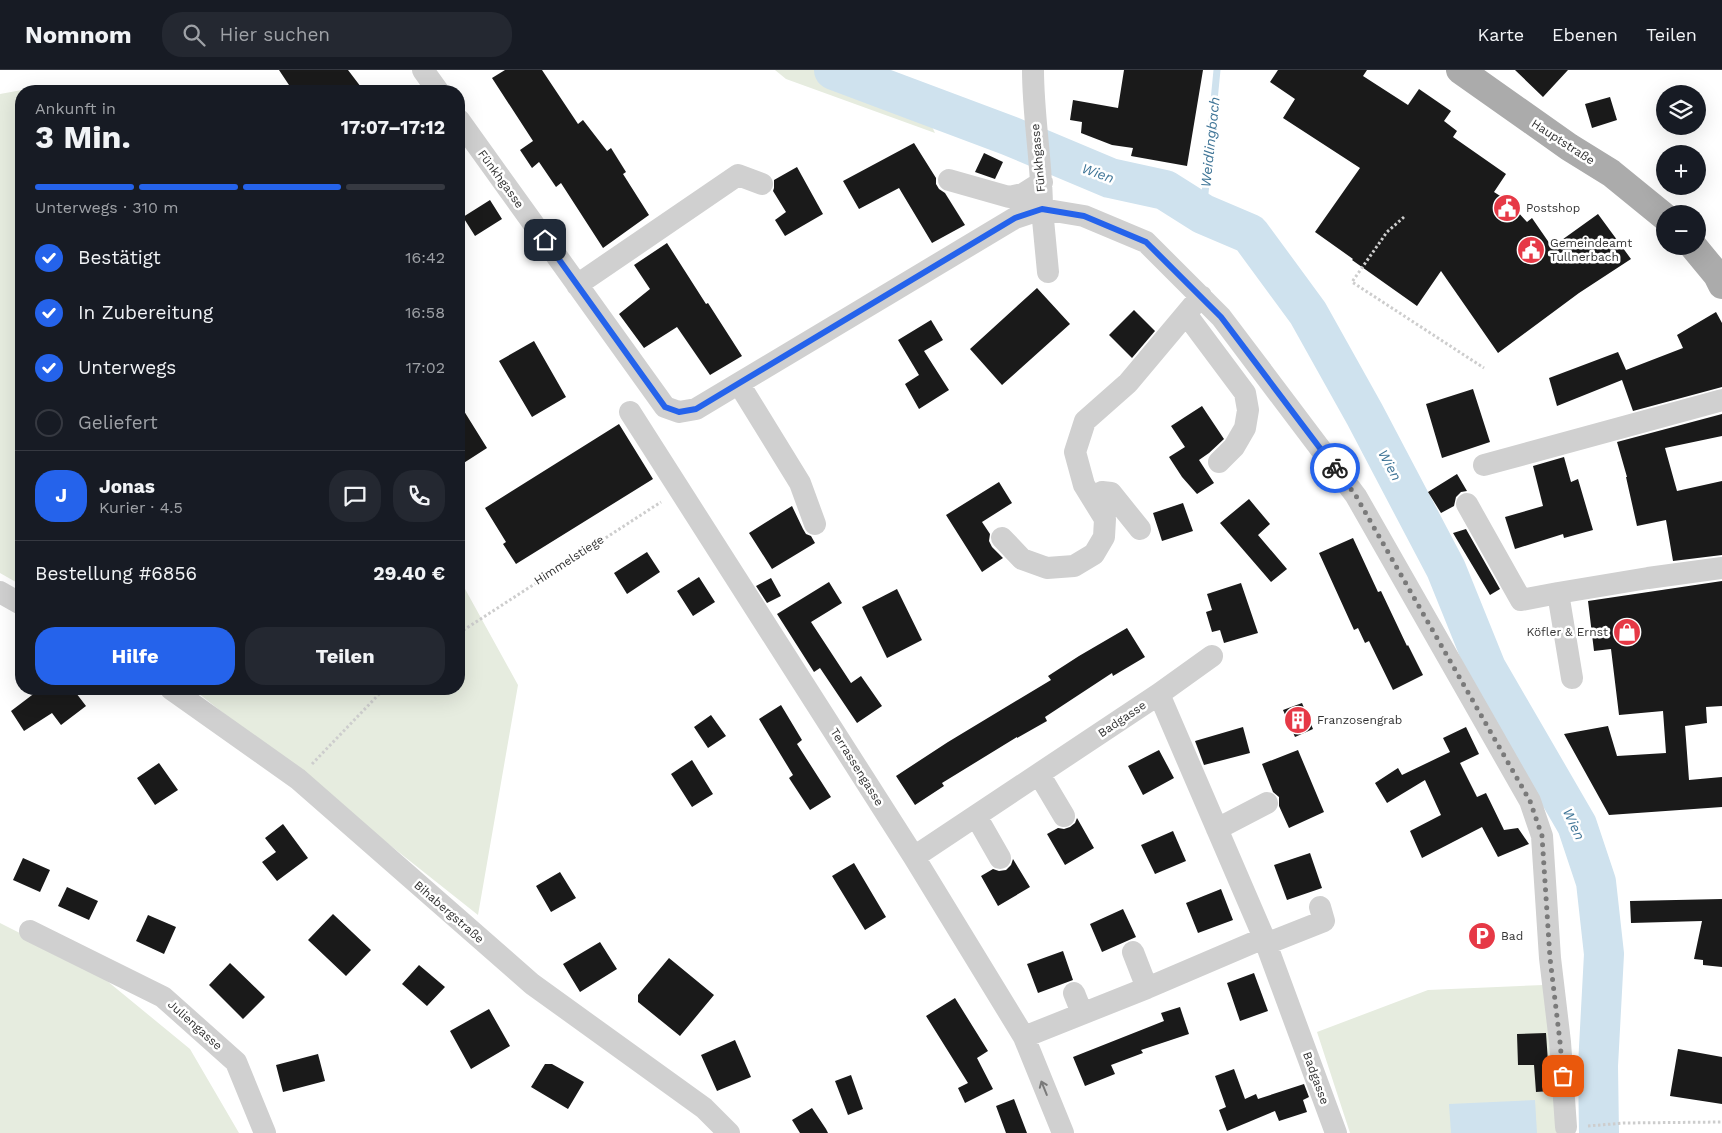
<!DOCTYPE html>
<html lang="de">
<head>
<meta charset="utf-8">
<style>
	:root { --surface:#171b24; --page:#242831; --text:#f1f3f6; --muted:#9ea1a6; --line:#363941; --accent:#2563eb }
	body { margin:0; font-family:"Work Sans",sans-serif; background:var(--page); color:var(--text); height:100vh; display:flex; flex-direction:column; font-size:19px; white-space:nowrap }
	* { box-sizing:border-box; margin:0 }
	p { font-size:16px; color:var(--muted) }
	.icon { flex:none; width:28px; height:28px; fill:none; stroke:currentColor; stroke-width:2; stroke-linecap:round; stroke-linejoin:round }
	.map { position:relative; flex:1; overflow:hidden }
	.side { position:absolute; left:15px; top:15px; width:450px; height:610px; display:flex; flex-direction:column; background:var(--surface); border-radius:20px; box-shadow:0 5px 20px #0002 }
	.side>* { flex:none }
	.fabs { position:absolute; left:1656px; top:15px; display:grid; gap:10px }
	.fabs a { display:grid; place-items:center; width:50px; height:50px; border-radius:50%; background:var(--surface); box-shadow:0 5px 20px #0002; font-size:25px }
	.pin { position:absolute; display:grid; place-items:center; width:42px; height:42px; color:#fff; margin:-21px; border-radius:10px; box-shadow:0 2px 8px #0006 }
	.courier { position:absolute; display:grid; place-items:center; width:50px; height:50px; margin:-25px; border:4px solid #2563eb; border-radius:50%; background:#fff; color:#222; box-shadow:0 1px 6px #0007 }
	.head em { font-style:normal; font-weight:700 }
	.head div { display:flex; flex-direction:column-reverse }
	.head { display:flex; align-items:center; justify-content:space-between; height:85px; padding:0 20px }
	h1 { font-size:32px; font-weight:700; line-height:38px }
	.bar { display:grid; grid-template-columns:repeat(4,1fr); gap:8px 5px; align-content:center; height:60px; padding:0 20px }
	.bar i { height:6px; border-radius:4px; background:var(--line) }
	.bar .current { background:var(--accent) }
	.bar p { grid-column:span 4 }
	.line { display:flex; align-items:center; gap:12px; padding:0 20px; border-top:1px solid var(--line) }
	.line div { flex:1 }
	.round { display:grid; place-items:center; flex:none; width:52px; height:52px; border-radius:20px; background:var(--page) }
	ol { padding:0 20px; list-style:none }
	li { display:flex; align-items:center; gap:15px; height:55px }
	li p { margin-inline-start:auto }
	li .icon { padding:5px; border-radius:50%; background:var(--accent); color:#fff; stroke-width:4 }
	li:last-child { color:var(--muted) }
	li i { width:28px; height:28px; border:2px solid var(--line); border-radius:50% }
	.button { display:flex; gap:10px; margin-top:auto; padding:10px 20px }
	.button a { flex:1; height:58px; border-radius:20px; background:var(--accent); color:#fff; font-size:20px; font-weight:700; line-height:58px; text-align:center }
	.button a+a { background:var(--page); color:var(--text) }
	header { display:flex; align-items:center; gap:30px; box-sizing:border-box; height:70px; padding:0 25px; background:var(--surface); border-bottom:1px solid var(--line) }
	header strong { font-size:24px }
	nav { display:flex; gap:28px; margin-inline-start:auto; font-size:18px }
	.search { width:350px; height:45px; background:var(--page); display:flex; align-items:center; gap:12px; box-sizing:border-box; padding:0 18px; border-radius:20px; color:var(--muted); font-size:19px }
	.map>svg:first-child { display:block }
</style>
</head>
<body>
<header>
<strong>Nomnom</strong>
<div class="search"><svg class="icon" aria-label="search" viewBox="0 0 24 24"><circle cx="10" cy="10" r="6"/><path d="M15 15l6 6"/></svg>Hier suchen</div>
<nav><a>Karte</a><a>Ebenen</a><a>Teilen</a></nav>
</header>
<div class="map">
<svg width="1722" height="1063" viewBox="0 0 1722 1063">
	<rect width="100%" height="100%" fill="#fff"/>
	<!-- green -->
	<path fill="#e6ecdf" d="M775,0H818L927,46L935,63L786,9Z
		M33,18L38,21H21V515L0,503V24Z
		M459,508L518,615L478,845L193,619H459Z
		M0,853L95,901L190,979L239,1063H0Z
		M1544,915L1560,1063H1350L1317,962L1428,920Z"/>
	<!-- water -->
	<path fill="#cfe2ee" d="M1535,1030L1537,1063H1451L1449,1034Z"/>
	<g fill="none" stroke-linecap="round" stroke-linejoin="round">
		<!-- stream -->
		<path stroke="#cfe2ee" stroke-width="7" d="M1203,144L1217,0"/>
		<!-- river -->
		<path stroke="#cfe2ee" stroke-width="40" d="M834,0L1010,66L1110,108L1165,120L1203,144L1250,164L1308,243L1365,345L1446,499L1486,598L1577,755L1596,812L1604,884L1598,996L1599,1063"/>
	</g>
	<!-- building -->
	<path fill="#1a1a1a" d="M279,0H348L364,21H293Z
		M505,0H542L578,54L583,50L607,81L611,78L626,102L623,104L649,145L603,178L561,113L556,117L539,92L532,98L520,80L533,71L492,8Z
		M1124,0H1203L1187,96L1131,86L1133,78L1112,75L1081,63L1082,52L1070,50L1073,30L1118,38Z
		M1278,0H1367L1363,6L1408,35L1419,19L1451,41L1444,51L1457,61L1453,67L1506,104L1494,122L1508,131L1527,152L1532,148L1552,177L1598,144L1631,189L1579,223L1498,283L1441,201L1417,236L1352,190L1353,189L1315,162L1360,98L1283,48L1295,29L1270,12Z
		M1515,0H1568L1543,27Z
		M1610,27L1617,50L1592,58L1585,34Z
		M914,73L936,108V114L939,119L945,123L965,155L932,173L899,118L859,139L843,111Z
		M984,83L1003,92L995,109L975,102Z
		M797,97L823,144L785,166L775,150L786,142L773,121L774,118V110Z
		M490,130L502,149L475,166L463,147Z
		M667,173L706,234L708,233L742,286L710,305L677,257L644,278L619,244L650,219L634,195Z
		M1037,218L1070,254L1002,315L970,279Z
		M1134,240L1155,261L1132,288L1109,265Z
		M1716,242L1722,253V317L1633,341L1622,310L1557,336L1549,308L1618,282L1626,300L1683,278L1677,265Z
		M931,250L943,270L924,281L949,320L919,339L905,314L919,305L898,270Z
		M534,271L566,327L532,347L499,291Z
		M1473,319L1490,372L1442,388L1426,334Z
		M459,333L487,378L459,396Z
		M1202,336L1224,369L1209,383L1199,390L1214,413L1197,424L1182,407L1169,387L1185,377L1171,356Z
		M1722,344V366L1665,378L1677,421L1722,411V485L1673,491L1666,450L1637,456L1626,407H1627L1617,372Z
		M619,354L653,409L516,494L503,474L506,472L485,438Z
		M1564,387L1571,412L1578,409L1593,460L1564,468L1563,464L1515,479L1505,447L1543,436L1533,396Z
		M1457,404L1467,421L1461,422L1456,427L1454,436L1441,443L1428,422Z
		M999,412L1012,433L982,452L990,464L989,471L992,477L1003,488L982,502L946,445Z
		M1249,429L1270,454L1258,465L1287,499L1271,512L1220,453Z
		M1183,433L1193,461L1162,471L1153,443Z
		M792,436L803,459L806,464L811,466L815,473L772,499L749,463Z
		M1466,459L1500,519L1490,525L1453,463Z
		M1353,468L1378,522L1381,521L1407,576L1408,575L1423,605L1393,620L1369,571L1365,573L1358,558L1354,560L1319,483Z
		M647,482L660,502L627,524L614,503Z
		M699,507L715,532L693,546L677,521Z
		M771,508L781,526L767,533L756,516Z
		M1722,511V636L1706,637L1707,653L1685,656L1689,710L1722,707V737L1609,745L1564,664L1608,656L1617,686L1666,683L1663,641L1619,645L1611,579L1594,581L1588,531Z
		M829,512L842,533L811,552L851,613L861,606L882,636L857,653L820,598L814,602L777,544Z
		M1241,513L1258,563L1224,573L1220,560L1212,562L1206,542L1212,540L1207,524Z
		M897,519L922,570L887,588L862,537Z
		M1127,558L1145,587L1113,606L1112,603L1045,647L1047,651L1017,668V667L942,713L944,716L915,735L896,706L948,672L1051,610L1048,606L1079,586Z
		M40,619H73L86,636L61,655L52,643L24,661L11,641Z
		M1302,633L1313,659L1295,667L1283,640Z
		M781,635L802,670L797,674L831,727L810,740L789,708L793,705L759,649Z
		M711,645L726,666L708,678L694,657Z
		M1243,657L1250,683L1204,695L1195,671Z
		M1466,657L1479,684L1460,693L1477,727L1486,723L1504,760L1518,758L1529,774L1498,787L1482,757L1422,788L1410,761L1441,745L1425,710L1387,733L1375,713L1398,698L1402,705L1450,682L1443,668Z
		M1159,680L1174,708L1143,725L1128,696Z
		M1298,680L1324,742L1289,758L1279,736V727L1273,722L1262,694Z
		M692,690L713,724L692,737L671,704Z
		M159,693L178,720L155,735L137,708Z
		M1077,748L1094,778L1065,795L1047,764L1058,758L1064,759L1070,757L1075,753Z
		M283,754L308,788L277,811L262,792L276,782L265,768Z
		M1173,761L1186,791L1155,804L1141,775Z
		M1310,783L1322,818L1287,830L1274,795Z
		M23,788L50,800L40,822L13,810Z
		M1013,789L1030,817L998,836L981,806L993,799L999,801L1006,800L1011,795Z
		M854,793L886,847L865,860L832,806Z
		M560,802L576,828L551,842L536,816Z
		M67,817L98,831L89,850L58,836Z
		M1221,819L1233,850L1198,863L1186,833Z
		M1722,829V897L1703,895V890L1694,889L1702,851L1631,853L1630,831Z
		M1123,839L1136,867L1102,882L1090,854Z
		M333,844L371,880L346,906L308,870Z
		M148,845L176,857L164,884L136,871Z
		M600,872L617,899L580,922L563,894Z
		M1063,881L1073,910L1038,923L1027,894Z
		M669,888L714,925L680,966L638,932V925Z
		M230,893L265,927L243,949L209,915Z
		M419,895L445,917L427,936L402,914Z
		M1254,903L1268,941L1240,951L1227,913Z
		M955,928L988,981L977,988L993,1019L965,1033L958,1018L968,1013L926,946Z
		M1180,937L1189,964L1141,980L1143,983L1111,995L1115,1004L1085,1016L1073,987L1164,951L1161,943Z
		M489,939L510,976L471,999L450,961Z
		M1546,963L1550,1021L1536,1022L1534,995H1518L1517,964Z
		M735,970L751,1007L717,1021L701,985Z
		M1678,979L1722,987V1034L1670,1026Z
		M318,984L325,1011L283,1022L276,995Z
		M545,994H552L584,1012L568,1039L531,1017Z
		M1234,999L1245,1029L1256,1024L1258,1029L1304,1014L1309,1027L1303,1030L1307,1042L1279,1051L1275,1041L1227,1061L1219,1040L1226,1037L1215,1006Z
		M851,1005L863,1039L848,1045L835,1011Z
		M1014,1029L1027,1063H1006L996,1036Z
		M812,1038L826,1059L828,1063H800L792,1050Z"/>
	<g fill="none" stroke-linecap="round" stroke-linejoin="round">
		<!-- path -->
		<path stroke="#cdcdcd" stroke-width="3" stroke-dasharray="2.5 2.5" stroke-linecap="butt" d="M1404,147L1387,162L1352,212L1484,298
			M459,563L661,432
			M312,694L384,619
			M1588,1056L1624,1053L1722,1052"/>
		<!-- minor -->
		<path stroke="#d0d0d0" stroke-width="22" d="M423,0L438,21
			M459,50L665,337L679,342L696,339L1015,148L1042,139C1042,93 1033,47 1033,0
			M949,110L1009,127L1023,124L1042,112
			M1048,202L1042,139L1084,146L1146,172L1221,247L1356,426L1530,731L1542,766L1550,888L1560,972L1566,1057
			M577,215L738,105L762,114
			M1186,244L1245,323L1248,340L1245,358L1234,377L1219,392
			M739,314L800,413L815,454
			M630,342L914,787L1024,967L1063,1063
			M1484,395L1722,330
			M1092,427L1102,422L1111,423L1140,459
			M1467,434L1521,530L1558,523
			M1002,468L1022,489L1047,498L1074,496L1094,484L1104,467L1105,449L1084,415L1075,382L1085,351L1128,313L1201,226
			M0,522L21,534
			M1572,608L1558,523L1648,508L1722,498
			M171,619L298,709L532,914L704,1038L729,1063
			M1159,624L1212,586
			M1039,704L1064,746
			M976,746L1000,788
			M1217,759L1267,733
			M914,787L1159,624L1264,868L1336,1063
			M30,861L163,927L236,992L265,1063
			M1266,874L1324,851L1320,837
			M1133,882L1147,918
			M1074,923L1082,943
			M1024,967L1147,918L1264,868"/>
		<!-- major -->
		<path stroke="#ababab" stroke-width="28" d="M1460,0L1569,77L1611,103L1665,147
			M1693,176L1717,205L1722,215"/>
	</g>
	<!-- one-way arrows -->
	<defs><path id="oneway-shaft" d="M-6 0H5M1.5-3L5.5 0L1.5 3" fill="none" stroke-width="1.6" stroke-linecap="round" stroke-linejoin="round" transform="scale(1.25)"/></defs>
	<use stroke="#7a7a7a" href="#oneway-shaft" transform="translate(1044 1018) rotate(-112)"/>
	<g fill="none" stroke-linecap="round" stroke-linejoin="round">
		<!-- done -->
		<path stroke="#7a7a7a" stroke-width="5" stroke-dasharray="0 9" d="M1335,398L1356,426L1530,731L1542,766L1550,888L1560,972L1563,1006"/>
		<!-- route -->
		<path stroke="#2563eb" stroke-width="6" d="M545,170L665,337L679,342L696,339L1015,148L1042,139L1084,146L1146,172L1221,247L1335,398"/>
	</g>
	<!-- icons -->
	<defs>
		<g id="civic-disc" transform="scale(1.4375)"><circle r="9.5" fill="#e63946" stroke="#fff"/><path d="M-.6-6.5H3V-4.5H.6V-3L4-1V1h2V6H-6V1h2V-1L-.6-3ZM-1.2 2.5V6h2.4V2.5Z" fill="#fff"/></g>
		<g id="shop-disc" transform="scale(1.4375)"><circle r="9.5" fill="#e63946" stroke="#fff"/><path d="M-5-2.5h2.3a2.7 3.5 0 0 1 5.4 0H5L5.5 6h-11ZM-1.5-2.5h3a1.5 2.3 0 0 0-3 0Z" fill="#fff"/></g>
		<g id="building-disc" transform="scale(1.4375)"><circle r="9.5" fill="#e63946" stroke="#fff"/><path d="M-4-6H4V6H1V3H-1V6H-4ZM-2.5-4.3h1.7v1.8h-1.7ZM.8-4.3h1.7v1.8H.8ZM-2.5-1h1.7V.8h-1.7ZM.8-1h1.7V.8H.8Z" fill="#fff"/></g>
		<g id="parking-disc" transform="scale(1.4375)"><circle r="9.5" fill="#e63946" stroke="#fff"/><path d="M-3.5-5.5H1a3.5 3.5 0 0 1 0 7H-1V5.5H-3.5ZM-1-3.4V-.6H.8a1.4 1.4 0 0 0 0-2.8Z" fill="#fff"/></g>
	</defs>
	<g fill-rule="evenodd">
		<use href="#civic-disc" x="1507" y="138"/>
		<use href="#civic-disc" x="1531" y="180"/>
		<use href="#shop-disc" x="1627" y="562"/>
		<use href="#building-disc" x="1298" y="650"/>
		<use href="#parking-disc" x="1482" y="866"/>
	</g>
	<g text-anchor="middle" stroke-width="5" stroke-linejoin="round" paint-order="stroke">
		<!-- street labels -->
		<g font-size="12" fill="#333" stroke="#fff">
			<text transform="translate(1563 72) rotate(33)" y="4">Hauptstraße</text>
			<text transform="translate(1038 88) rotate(-95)" y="4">Fünkhgasse</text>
			<text transform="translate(501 109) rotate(54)" y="4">Fünkhgasse</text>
			<text transform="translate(569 490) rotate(-33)" y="4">Himmelstiege</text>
			<text transform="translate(1122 649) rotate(-34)" y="4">Badgasse</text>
			<text transform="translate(857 697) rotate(58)" y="4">Terrassengasse</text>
			<text transform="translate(449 842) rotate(41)" y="4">Bihabergstraße</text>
			<text transform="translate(195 955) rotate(42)" y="4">Juliengasse</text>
			<text transform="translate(1316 1008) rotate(70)" y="4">Badgasse</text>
		</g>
		<!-- poi labels -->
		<g font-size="12" fill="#333" stroke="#fff" text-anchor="start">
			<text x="1526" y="142">Postshop</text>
			<text x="1550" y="177">Gemeindeamt<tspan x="1550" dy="14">Tullnerbach</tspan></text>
			<text x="1608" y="566" text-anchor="end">Köfler &amp; Ernst</text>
			<text x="1317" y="654">Franzosengrab</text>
			<text x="1501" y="870">Bad</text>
		</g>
		<!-- water labels -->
		<g font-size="14" font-style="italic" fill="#3f7597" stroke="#fff">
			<text transform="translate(1210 72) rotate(-84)" y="5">Weidlingbach</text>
			<text transform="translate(1098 103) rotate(19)" y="5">Wien</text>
			<text transform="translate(1390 395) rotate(62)" y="5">Wien</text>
			<text transform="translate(1574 754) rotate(65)" y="5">Wien</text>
		</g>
	</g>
</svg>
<div class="fabs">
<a><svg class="icon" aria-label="layers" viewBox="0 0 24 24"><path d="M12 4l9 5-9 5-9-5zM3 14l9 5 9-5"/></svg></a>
<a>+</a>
<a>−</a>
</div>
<div class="pin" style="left:1563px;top:1006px;background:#ea580c"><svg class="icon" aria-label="bag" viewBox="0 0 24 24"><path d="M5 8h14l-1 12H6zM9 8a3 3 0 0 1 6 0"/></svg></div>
<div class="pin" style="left:545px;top:170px;background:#1f2937"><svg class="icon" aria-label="home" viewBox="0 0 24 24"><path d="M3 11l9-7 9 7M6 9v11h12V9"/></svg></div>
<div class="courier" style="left:1335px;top:398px"><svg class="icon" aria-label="bike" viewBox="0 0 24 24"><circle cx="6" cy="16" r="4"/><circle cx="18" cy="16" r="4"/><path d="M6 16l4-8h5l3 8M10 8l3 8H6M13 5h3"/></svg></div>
<section class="side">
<div class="head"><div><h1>3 Min.</h1><p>Ankunft in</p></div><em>17:07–17:12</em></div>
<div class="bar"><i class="current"></i><i class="current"></i><i class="current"></i><i></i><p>Unterwegs · 310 m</p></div>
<ol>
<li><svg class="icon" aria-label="check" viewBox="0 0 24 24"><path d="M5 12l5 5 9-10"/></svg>Bestätigt<p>16:42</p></li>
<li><svg class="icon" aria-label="check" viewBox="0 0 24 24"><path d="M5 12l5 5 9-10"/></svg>In Zubereitung<p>16:58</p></li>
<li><svg class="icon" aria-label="check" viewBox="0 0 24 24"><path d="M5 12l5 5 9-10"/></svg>Unterwegs<p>17:02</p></li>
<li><i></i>Geliefert</li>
</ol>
<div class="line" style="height:90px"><b class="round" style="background:var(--accent);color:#fff">J</b><div><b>Jonas</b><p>Kurier · 4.5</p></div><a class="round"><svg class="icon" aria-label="chat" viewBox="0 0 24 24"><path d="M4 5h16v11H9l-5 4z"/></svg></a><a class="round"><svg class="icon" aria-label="phone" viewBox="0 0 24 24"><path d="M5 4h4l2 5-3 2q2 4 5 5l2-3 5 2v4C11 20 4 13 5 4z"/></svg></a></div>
<div class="line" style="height:65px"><div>Bestellung #6856</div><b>29.40 €</b></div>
<div class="button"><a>Hilfe</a><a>Teilen</a></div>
</section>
</div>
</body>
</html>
